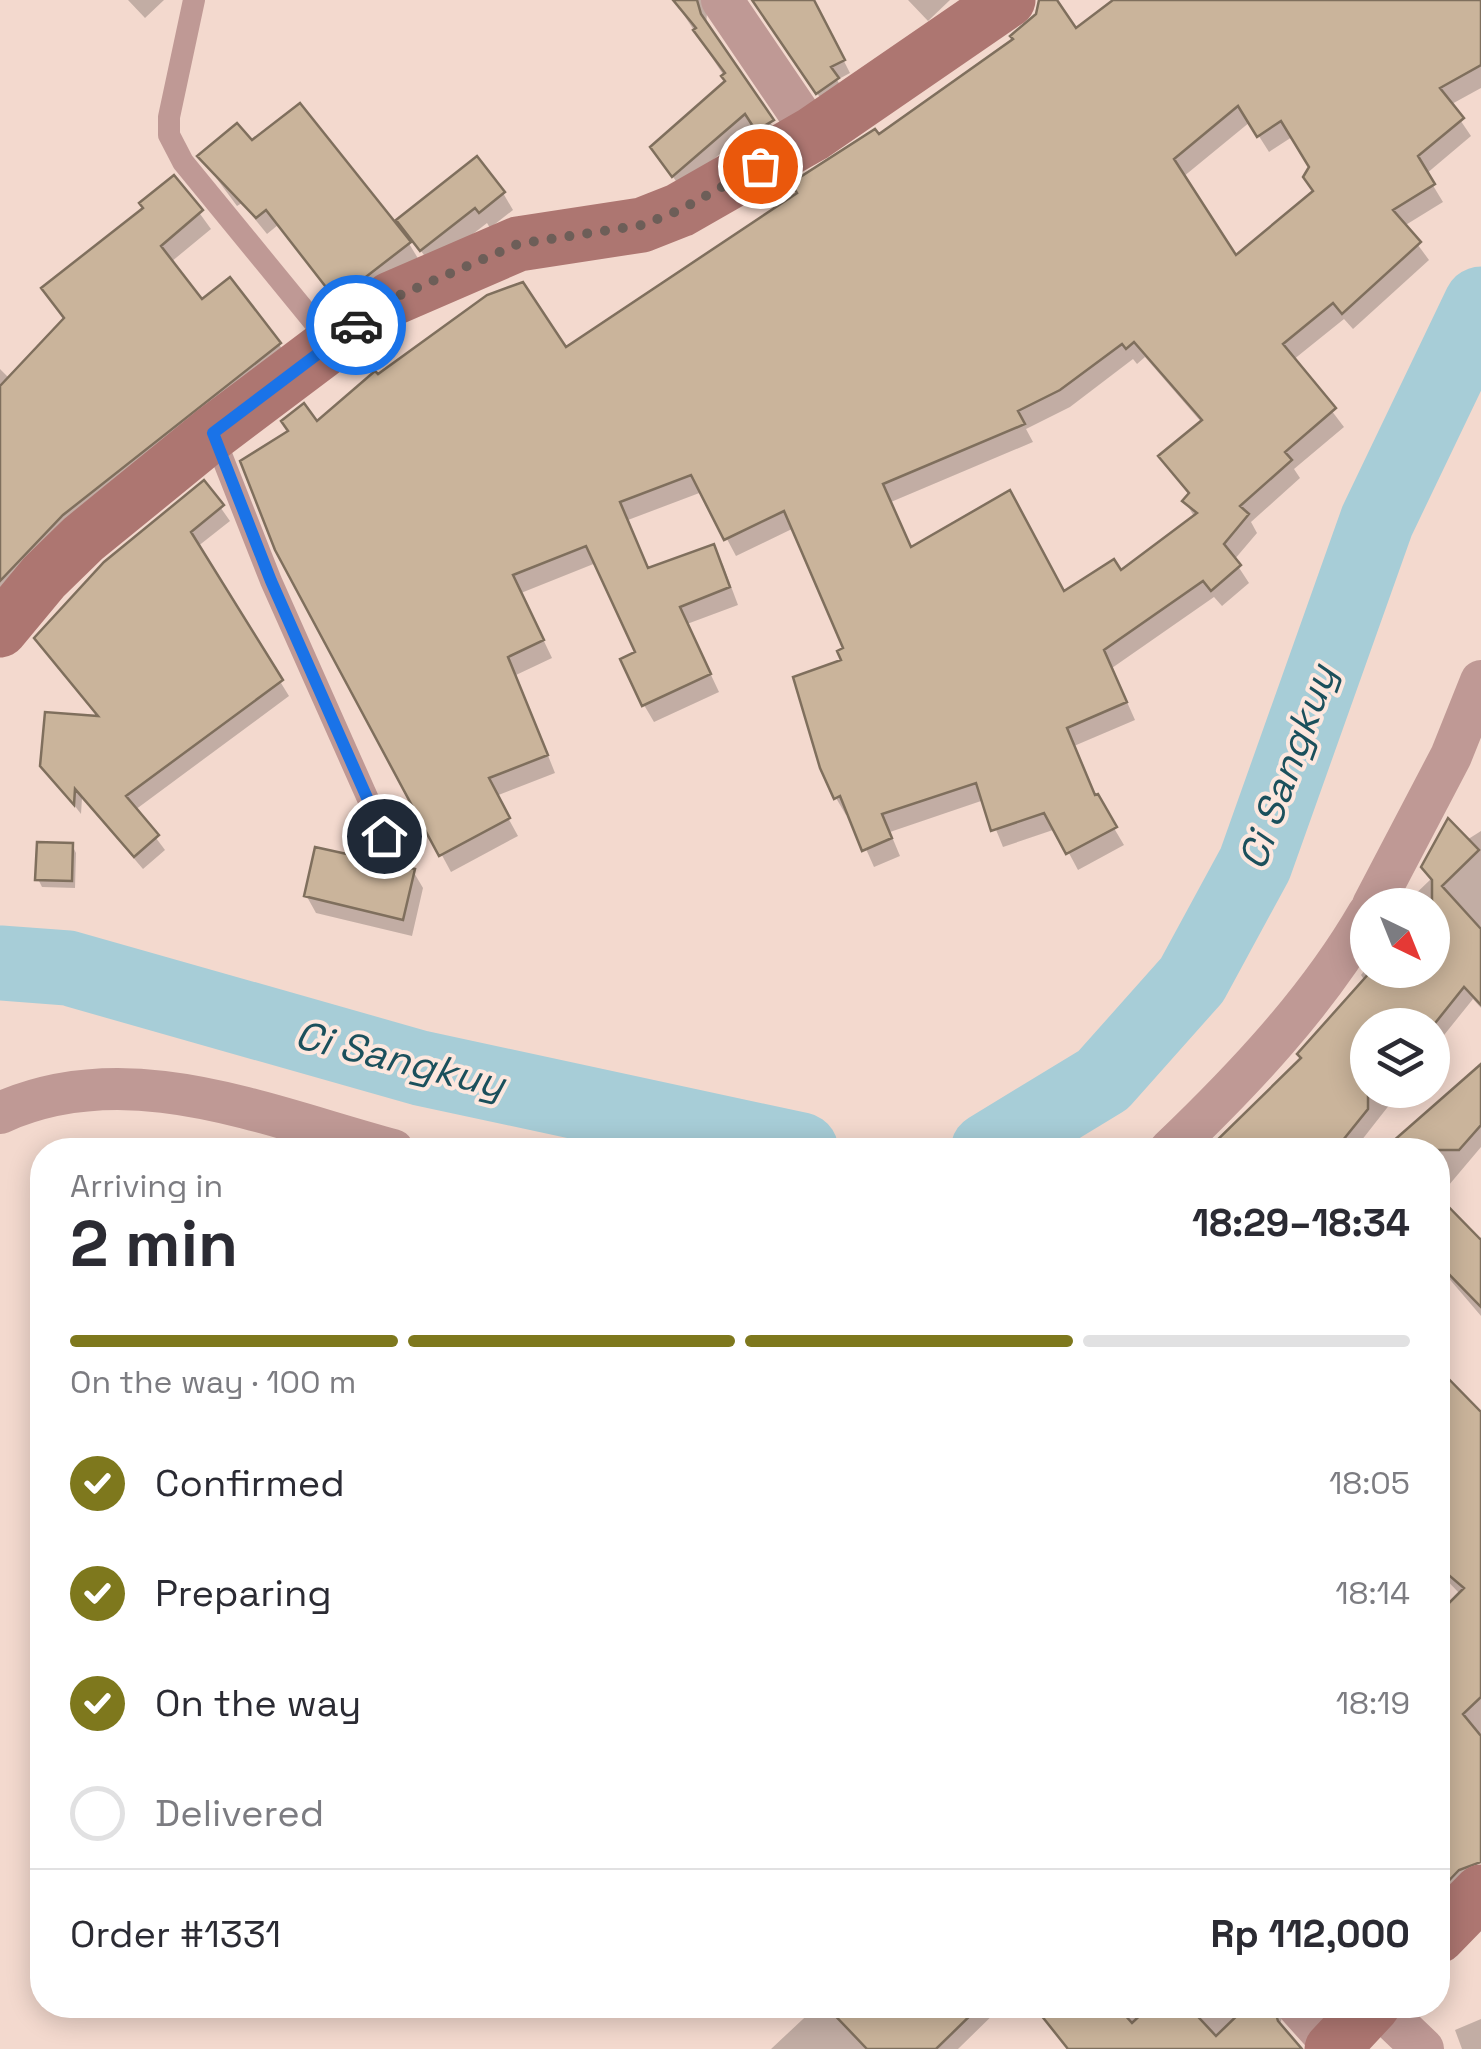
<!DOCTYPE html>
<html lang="en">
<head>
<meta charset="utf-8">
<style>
	:root { --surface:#fff; --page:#f2f2f3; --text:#2b2b33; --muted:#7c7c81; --line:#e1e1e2; --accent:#7e781d }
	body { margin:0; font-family:"Space Grotesk",sans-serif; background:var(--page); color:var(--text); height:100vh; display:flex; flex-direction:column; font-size:38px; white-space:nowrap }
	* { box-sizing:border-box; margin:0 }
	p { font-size:32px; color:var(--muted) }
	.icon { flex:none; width:55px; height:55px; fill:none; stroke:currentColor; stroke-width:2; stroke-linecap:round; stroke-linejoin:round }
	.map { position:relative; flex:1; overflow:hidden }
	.details { position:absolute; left:30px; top:1138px; width:1420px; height:880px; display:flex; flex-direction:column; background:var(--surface); border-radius:40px; box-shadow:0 5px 25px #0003 }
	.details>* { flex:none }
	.needle { width:65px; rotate:137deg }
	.controls { position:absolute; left:1350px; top:888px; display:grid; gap:20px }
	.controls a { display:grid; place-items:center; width:100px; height:100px; border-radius:50%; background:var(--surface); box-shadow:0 5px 25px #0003; font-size:50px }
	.pin { position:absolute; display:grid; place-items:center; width:85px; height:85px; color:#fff; margin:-42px; border:5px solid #fff; border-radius:50%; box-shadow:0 2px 10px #0007 }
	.courier { position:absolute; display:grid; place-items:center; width:100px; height:100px; margin:-50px; border:8px solid #1a73e8; border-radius:50%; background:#fff; color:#222; box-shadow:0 2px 12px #0007 }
	.headline em { font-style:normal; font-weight:800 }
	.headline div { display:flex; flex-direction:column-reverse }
	.headline { display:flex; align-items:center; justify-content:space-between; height:170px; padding:0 40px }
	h1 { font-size:65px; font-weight:800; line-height:75px }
	.bar { display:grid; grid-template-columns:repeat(4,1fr); gap:15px 10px; align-content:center; height:120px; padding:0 40px }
	.bar i { height:12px; border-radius:8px; background:var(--line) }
	.bar .active { background:var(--accent) }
	.bar p { grid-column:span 4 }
	.line { display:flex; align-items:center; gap:25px; padding:0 40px; border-top:2px solid var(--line) }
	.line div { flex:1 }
	ol { padding:0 40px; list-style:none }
	li { display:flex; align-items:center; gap:30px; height:110px }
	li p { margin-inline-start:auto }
	li .icon { padding:10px; border-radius:50%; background:var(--accent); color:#fff; stroke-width:4 }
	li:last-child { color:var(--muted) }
	li i { width:55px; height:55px; border:5px solid var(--line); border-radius:50% }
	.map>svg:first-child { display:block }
</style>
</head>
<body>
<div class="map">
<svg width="1481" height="2049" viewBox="0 0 1481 2049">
	<rect width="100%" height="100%" fill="#f3d9ce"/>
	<!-- shadow -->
	<path fill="#0003" fill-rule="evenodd" d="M128,0H164L145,18Z
		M674,0H708L706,26L778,134L765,141L753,125L681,188L660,159L728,82Z
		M754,0H795L821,16L850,73L837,80L844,91L825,105Z
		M908,0H950L928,21Z
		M1041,0H1054L1075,32L1117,0H1481V88L1450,105L1471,136L1426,174L1443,202L1404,226L1429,260L1353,329L1344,319L1293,360L1344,427L1294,469L1300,478L1251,522L1257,533L1234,560L1249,583L1222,606L1214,597L1112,668L1135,720L1074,746L1096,798L1124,845L1078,870L1056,829L1003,847L984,800L890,832L900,856L874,867L850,813L846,815L836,798L846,649L794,528L736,556L702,492L628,520L649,570L713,548L723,565L738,605L687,624L719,692L654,722L644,705L638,654L596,563L521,593L552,658L516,675L555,773L496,796L518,836L451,872L277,549L317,425L565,350L800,194L1016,41L1038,16ZM1250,122L1269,152L1292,137L1312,168L1315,192L1235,259L1183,177ZM1145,357L1202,423L1161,456L1190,496L1185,501L1195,518L1121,573L1064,594L912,550L891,502L1033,442L1026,429L1070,407L1133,359L1137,364Z
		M251,144L408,242L419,260L348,315L278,225L267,234L242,203L237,206L200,156Z
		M174,178L211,229L171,262L202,303L279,344L289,361L0,611V369L10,379L65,321L44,289L145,209Z
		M503,193L513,210L490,228L487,223L432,266L399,221Z
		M204,484L230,521L197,547L289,696L135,810L165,850L143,869L82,798L81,814L43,765L99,719L37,639L69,600Z
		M1481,831V1008L1473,999L1432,1050V1025H1368V1090H1401L1354,1150H1232L1365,981L1361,975L1368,966V970H1432V905L1406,903L1431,879L1424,867Z
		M72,845L76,853L75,888L42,887L38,879Z
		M413,871L423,888L412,936L316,913L306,895Z
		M1481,1068V1147L1438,1198V1150H1387Z
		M1438,1199L1478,1240L1481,1237V1316L1446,1275L1438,1283Z
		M1438,1374L1481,1416V1616L1438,1571V1472L1463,1448L1438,1422Z
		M1438,1655L1481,1698V1857L1466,1870L1472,1881L1438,1914Z
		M818,2005H1003L958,2049H771Z
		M1032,2005H1286L1280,2024L1300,2049H1068Z
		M1481,2019V2049H1462L1455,2030Z"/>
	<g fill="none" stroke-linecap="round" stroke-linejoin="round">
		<!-- river -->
		<path stroke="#a7cdd7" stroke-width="75" d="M0,963L68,968L420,1068L801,1150
			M988,1150L1103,1080L1192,980L1255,864L1377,521L1481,304"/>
	</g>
	<!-- building -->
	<path fill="#cab49b" stroke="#7f6f5d" stroke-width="2.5" fill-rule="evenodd" d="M673,0H697L701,14L774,120L756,131L745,114L672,177L650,147L725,81L721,76L725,73L693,30L696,28Z
		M752,0H814L845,60L831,67L839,78L816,94Z
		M1039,0H1057L1076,28L1113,0H1481V65L1440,88L1464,118L1418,156L1435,184L1393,210L1421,242L1342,314L1333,303L1283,344L1336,408L1285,452L1292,460L1240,506L1249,514L1224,544L1241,565L1211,591L1203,581L1104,650L1127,702L1067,728L1095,795L1098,794L1117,827L1066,854L1044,813L991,831L976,783L882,814L892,838L862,851L840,796L834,799L820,768L793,677L841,660L837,651L843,648L784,511L724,540L691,475L620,502L648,568L714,544L730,587L680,607L711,674L642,706L620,659L635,652L586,546L513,575L544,640L508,657L548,755L489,778L510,818L439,856L275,550L240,461L288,431L281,421L304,403L317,421L375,371L378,374L487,295L523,282L566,347L797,193L791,183L875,129L879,134L1013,39L1010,36L1036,14ZM1238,106L1257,137L1281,121L1309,167L1303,177L1313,191L1236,255L1174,159ZM1134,342L1202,420L1158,456L1189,493L1182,501L1197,513L1121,570L1114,559L1064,591L1010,490L911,547L883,484L1025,424L1018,411L1060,390L1122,344L1126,349Z
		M300,103L411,242L336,300L266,210L256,218L197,156L237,123L252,140Z
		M477,156L505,192L479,213L475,208L420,251L396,220Z
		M174,175L203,210L161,246L202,299L230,277L281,343L63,515L0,581V386L64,318L41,288L143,208L139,203Z
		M204,480L224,505L191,532L283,680L126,796L159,835L134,857L75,789L74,805L40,766L45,712L98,716L34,638L104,562Z
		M1448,818L1479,850L1442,886L1481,929V1005L1464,987L1432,1027L1368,1025V1109L1335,1150H1207L1301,1058L1297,1054L1372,970H1432V880L1421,867Z
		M37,842L73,843L72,881L35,880Z
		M315,847L415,869L403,920L304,896Z
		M1481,1064V1125L1459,1150H1383Z
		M1438,1196L1481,1240V1307L1438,1263Z
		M1438,1368L1481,1412V1697L1463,1714L1481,1736V1862L1459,1870L1438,1892V1614L1464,1588L1438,1566Z
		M825,2005H981L936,2049H867Z
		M1033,2005H1116L1132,2023L1151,2005H1187L1216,2036L1248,2005H1273L1278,2021L1302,2049H1068Z"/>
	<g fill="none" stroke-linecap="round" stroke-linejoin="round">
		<!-- lane -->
		<path stroke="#bf9995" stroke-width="22" d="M194,0L169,117V135L183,162L332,344
			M213,434L271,581L384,835"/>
		<!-- street -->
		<path stroke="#bf9995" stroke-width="42" d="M722,0L813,134
			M1373,905L1451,756L1481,681
			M0,1113C128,1055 266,1116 393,1150
			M1170,1150C1243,1080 1317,1002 1368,914
			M1297,2005L1334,2046
			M1377,2005L1423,2049"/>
		<!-- secondary -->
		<path stroke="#ad7671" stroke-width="55" d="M0,630L44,577L83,539L213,433L391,299L518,244L642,225L680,210L813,134L1008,0
			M1438,1936L1481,1892
			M1332,2049L1373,2005"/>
	</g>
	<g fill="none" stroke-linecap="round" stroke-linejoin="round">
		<!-- done -->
		<path stroke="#6d5e58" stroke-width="10" stroke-dasharray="0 18" d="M356,325L391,299L518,244L642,225L680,210L760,166"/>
		<!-- route -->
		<path stroke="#1a73e8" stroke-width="12" d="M356,325L213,433L271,581L384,836"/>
	</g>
	<g text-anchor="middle" stroke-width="8" stroke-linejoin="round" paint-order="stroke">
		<!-- water labels -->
		<g font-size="40" font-style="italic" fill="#1b505c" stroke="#fde7de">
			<text transform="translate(1287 767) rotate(-70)" y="14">Ci Sangkuy</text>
			<text transform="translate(400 1059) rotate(14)" y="14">Ci Sangkuy</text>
		</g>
	</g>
</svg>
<div class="controls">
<a><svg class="needle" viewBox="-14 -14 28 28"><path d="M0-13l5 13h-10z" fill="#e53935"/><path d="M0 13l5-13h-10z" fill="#7c7c81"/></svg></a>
<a><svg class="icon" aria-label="layers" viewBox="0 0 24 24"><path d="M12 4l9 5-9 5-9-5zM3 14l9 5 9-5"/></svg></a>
</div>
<div class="pin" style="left:760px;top:166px;background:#ea580c"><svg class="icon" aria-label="bag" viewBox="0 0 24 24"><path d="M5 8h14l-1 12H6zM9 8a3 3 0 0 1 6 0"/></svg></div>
<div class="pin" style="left:384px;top:836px;background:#1f2937"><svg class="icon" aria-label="home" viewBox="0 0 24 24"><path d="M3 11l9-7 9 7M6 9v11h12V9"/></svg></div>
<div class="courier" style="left:356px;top:325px"><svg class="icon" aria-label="car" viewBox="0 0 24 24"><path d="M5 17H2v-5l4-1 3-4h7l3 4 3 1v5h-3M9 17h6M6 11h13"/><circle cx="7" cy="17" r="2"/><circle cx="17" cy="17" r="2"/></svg></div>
<section class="details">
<div class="headline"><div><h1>2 min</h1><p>Arriving in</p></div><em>18:29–18:34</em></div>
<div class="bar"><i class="active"></i><i class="active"></i><i class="active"></i><i></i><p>On the way · 100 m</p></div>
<ol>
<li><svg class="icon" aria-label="check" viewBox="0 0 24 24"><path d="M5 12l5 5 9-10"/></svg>Confirmed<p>18:05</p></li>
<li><svg class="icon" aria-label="check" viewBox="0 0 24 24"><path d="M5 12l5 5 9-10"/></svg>Preparing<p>18:14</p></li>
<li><svg class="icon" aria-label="check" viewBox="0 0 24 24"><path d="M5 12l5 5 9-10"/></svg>On the way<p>18:19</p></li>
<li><i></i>Delivered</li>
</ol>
<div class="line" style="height:130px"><div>Order #1331</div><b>Rp 112,000</b></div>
</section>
</div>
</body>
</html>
